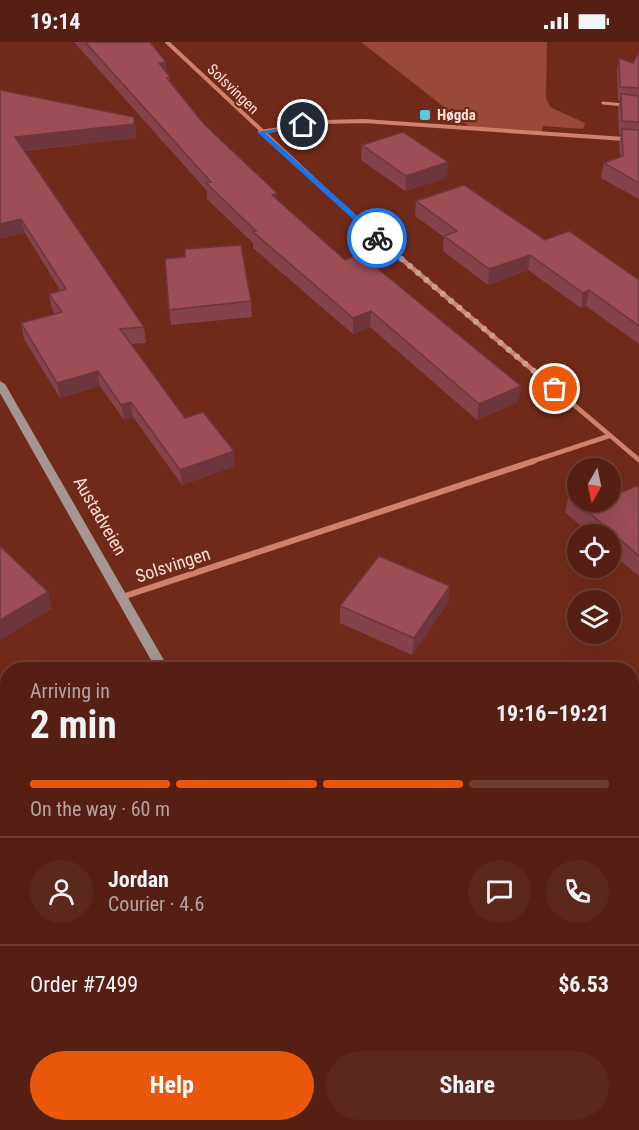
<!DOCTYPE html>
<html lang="en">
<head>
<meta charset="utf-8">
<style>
	:root { --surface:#552013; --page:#5b281c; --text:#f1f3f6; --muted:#b6a3a0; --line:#6b3e33; --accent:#ea580c }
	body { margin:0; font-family:"Roboto Condensed",sans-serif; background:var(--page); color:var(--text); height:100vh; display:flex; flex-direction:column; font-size:22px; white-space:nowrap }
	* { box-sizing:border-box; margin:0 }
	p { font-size:20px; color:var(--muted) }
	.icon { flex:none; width:33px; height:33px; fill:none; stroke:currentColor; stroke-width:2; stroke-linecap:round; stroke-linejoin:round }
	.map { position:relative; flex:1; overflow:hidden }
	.panel { position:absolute; left:0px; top:620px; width:639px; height:470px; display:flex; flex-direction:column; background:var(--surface); border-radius:24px 24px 0 0; box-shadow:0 6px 24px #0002,0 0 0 2px var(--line) }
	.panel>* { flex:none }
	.needle { width:39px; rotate:189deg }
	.fabs { position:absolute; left:567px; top:416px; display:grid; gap:12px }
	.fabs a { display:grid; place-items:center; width:54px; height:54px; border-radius:50%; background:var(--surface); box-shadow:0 6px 24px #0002,0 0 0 2px var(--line); font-size:30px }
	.pin { position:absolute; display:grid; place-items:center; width:51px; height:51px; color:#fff; margin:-26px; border:3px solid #fff; border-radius:50%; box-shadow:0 2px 6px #0007 }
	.courier { position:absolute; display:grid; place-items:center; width:60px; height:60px; margin:-30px; border:4px solid #1a73e8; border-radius:50%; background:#fff; color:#222; box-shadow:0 2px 8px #0007 }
	.overview em { font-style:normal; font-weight:700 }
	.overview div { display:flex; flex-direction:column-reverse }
	.overview { display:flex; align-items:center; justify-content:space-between; height:102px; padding:0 30px }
	h1 { font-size:39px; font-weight:700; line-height:45px }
	.bar { display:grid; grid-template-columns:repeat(4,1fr); gap:9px 6px; align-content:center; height:72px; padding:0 30px }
	.bar i { height:8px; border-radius:4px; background:var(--line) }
	.bar .on { background:var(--accent) }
	.bar p { grid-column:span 4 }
	.line { display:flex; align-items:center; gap:15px; padding:0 30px; border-top:2px solid var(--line) }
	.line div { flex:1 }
	.round { display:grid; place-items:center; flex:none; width:63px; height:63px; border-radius:32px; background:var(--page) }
	.primary-button { display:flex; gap:12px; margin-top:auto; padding:12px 30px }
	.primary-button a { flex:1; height:69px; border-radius:36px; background:var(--accent); color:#fff; font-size:24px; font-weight:700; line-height:69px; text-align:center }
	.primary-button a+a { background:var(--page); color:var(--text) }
	.status { display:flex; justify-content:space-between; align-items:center; height:42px; padding:0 30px; background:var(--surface); direction:ltr }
	.status svg { height:16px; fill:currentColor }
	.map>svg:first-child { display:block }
</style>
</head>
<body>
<div class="status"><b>19:14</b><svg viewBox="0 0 49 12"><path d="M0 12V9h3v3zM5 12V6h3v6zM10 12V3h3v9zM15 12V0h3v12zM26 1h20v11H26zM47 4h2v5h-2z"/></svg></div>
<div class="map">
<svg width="639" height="1088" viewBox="0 0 639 1088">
	<rect width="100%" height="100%" fill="#712a19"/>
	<!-- green -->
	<path fill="#994936" d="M361,0H547L546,56L550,65L585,81L583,87L543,84L541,91L471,86Z"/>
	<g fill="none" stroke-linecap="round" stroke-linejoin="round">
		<!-- lane -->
		<path stroke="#d1806c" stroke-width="3" d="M603,61L624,63"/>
		<!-- street-far3 -->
		<path stroke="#d1806c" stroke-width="4" d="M167,0L366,186
			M260,90L325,80L364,79L639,98"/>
		<!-- street-far2 -->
		<path stroke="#d1806c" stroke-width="4.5" d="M364,185L639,418
			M530,420L609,394"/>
		<!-- street-far1 -->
		<path stroke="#d1806c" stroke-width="6" d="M122,555L534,419"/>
		<!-- street -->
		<path stroke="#d1806c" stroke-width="8" d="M0,802L8,799"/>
		<!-- secondary -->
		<path fill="#a69690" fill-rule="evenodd" d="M0,339L5,342L169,627H156L0,351Z
			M419,1082H437L440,1088H422Z"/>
	</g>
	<!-- wall -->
	<path fill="#86424a" d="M74,0H150L170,35V39L204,82L278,158L345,218L521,344L518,360L477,378L370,285L353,292L253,206V201L207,157V149Z
		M639,10V157L601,136L604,121L620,115L619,101L621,93L619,92L618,66L620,59L618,58L617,29L619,16L633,21Z
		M0,48L134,75L136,88V96L24,109L144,285L146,301L131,302L185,376L235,424L182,443L133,375L124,378L100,344L60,356L24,297L21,281L55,272L52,267L49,252L60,248L25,191L0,197Z
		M362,103L447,136L405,149L361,118Z
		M416,159L545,198L639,238V302L586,264L581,266L528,228L488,243L443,209L444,195L415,174Z
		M165,217L251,259L252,275L171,283Z
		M639,446V534L610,510V492H590L565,470L569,453L623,450Z
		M450,544L448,561L412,613L340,581V564Z
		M639,723V781L632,772V727Z
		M639,818V941L632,930V822Z
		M189,1082H288L292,1088H192Z"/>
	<!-- shaded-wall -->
	<path fill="#6d363c" d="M166,20L167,35L159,21Z
		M134,75L136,88V96L18,109L15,95Z
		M448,120L447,136L405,149L406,134Z
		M277,151L278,166L272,153Z
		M21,177L25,191L0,197V182Z
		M530,213L528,228L488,243L489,227Z
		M589,248L586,264L581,266L583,251Z
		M371,269L370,285L353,292V276Z
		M98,329L100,344L60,356L57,341Z
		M521,344L518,360L477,378L479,362Z
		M131,360L133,375L124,378L121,363Z
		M234,409L235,424L182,443L180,428Z
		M450,544L448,561L412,613L414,596Z
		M48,550L52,567L0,598V578Z
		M8,703V722L0,726V706Z
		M161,1082H184L172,1088H163Z"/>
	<!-- building -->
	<path fill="#9c4d56" stroke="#6d363c" stroke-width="1.5" d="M85,0H150L166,20L159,21L170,35L167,36L204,82L277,151L272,153L345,218L360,212L521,344L479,362L371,269L353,276L253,190L256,189L206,141L211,140Z
		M639,10V46L620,45L619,16L633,21Z
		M0,48L134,75V82L15,95L144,285L120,287L185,376L203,370L234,409L180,428L131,360L121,363L98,329L57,341L21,281L62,270L49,252L66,247L21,177L0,182Z
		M621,52L639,54V80L622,79Z
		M622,87L639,88V141L604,121L623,114Z
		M403,90L448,120L406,134L362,103Z
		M464,143L545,198L569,189L639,238V284L589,248L583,251L530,213L489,227L444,194L457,189L416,159Z
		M241,203L251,259L169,268L165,217L185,215V207Z
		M610,440L623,450L636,444L639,446V514L569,453L578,449V459H610Z
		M0,504L48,550L0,578Z
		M379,514L450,544L414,596L340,564Z
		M0,633L8,644V675L5,676L8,680V703L0,706Z
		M639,723V760L632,752V727Z
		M639,818V919L632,908V822Z
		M192,1082H288L292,1088H195Z"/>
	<!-- route -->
	<path fill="#1a73e8" d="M305,82L303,85L265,91L380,194V197H375L257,90Z"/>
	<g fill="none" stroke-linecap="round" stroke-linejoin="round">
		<!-- done -->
		<path stroke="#caa095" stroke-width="6" stroke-dasharray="0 10.8" d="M377,196L555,347"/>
	</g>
	<!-- markers -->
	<rect fill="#57c9e2" stroke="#712a19" stroke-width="2" x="419" y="67" width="12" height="12" rx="3"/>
	<g text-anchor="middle" stroke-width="4.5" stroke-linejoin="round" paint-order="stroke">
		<!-- far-street labels -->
		<g font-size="15" fill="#fadfd8" stroke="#712a19">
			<text transform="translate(233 47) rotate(44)" y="5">Solsvingen</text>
		</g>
		<!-- far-poi labels -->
		<g font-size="15" font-weight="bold" fill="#fadfd8" stroke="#712a19" text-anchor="start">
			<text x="437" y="78">Høgda</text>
		</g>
		<!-- street labels -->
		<g font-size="18" fill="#fadfd8" stroke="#712a19">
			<text transform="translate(100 474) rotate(60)" y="6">Austadveien</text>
			<text transform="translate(173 523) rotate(-18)" y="6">Solsvingen</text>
		</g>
	</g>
</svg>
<div class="fabs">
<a><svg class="needle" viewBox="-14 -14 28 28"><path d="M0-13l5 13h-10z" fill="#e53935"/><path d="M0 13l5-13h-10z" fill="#b6a3a0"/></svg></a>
<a><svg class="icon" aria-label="locate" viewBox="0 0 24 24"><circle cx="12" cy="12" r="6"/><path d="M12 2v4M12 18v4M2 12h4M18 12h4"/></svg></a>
<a><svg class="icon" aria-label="layers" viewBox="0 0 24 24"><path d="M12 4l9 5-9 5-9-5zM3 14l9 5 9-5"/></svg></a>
</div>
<div class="pin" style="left:555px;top:347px;background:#ea580c"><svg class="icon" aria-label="bag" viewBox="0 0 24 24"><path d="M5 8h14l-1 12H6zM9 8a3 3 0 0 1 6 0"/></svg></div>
<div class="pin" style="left:303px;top:83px;background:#1f2937"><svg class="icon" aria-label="home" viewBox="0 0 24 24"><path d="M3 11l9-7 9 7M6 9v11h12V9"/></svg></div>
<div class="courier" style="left:377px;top:196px"><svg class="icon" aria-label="bike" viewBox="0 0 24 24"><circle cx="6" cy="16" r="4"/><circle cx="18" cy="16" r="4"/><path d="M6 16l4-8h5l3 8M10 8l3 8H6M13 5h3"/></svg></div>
<section class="panel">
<div class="overview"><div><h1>2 min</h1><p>Arriving in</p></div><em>19:16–19:21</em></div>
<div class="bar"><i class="on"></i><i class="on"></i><i class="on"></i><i></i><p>On the way · 60 m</p></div>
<div class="line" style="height:108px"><a class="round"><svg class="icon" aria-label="person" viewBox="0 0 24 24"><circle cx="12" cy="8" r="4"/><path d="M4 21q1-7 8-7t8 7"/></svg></a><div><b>Jordan</b><p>Courier · 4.6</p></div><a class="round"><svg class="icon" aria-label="chat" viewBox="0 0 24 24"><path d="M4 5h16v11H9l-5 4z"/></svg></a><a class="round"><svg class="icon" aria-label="phone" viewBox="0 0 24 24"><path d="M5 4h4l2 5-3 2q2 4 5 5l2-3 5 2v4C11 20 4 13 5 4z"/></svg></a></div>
<div class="line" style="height:78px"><div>Order #7499</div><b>$6.53</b></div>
<div class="primary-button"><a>Help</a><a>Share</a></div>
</section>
</div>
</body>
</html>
